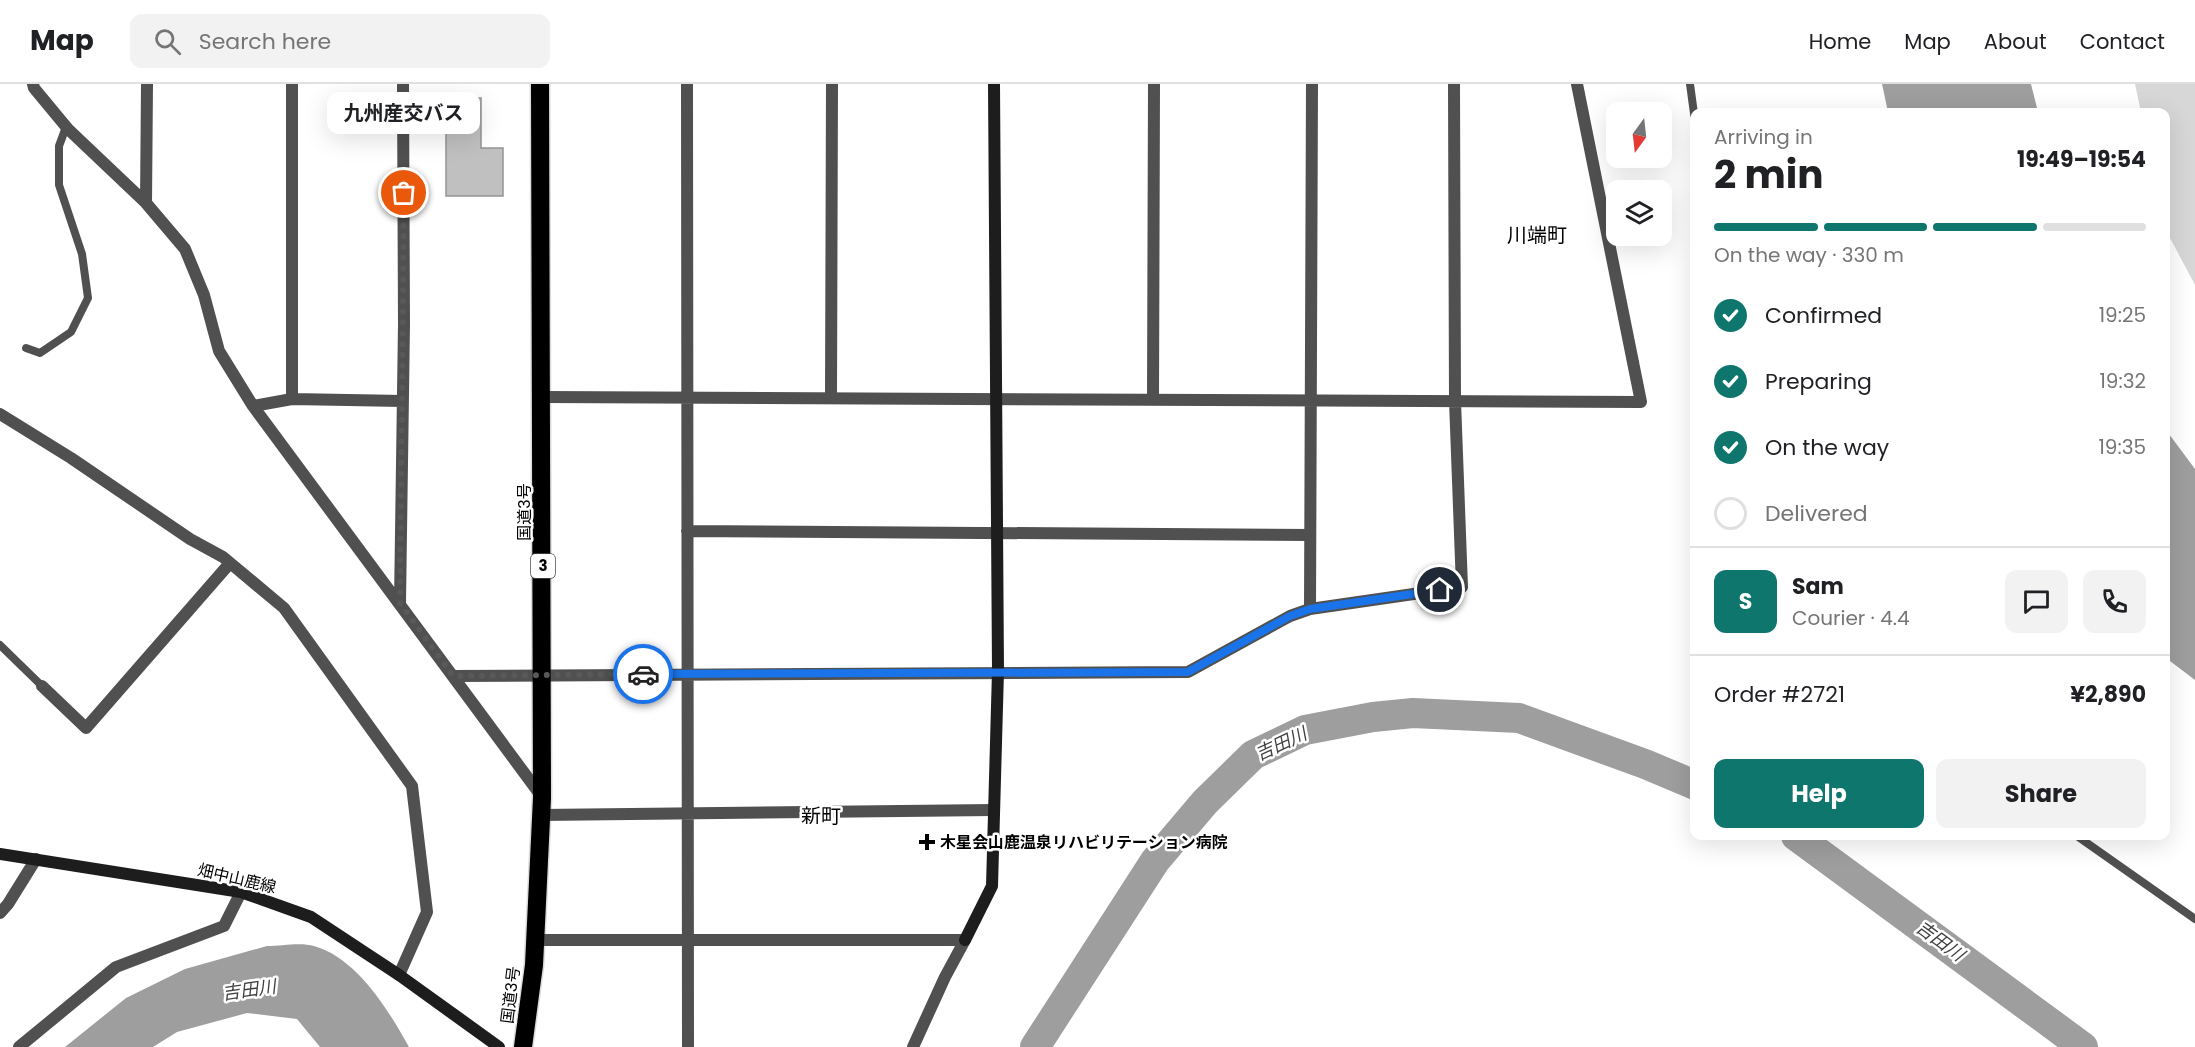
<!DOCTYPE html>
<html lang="en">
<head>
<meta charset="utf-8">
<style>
	:root { --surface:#fff; --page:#f2f2f2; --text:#202124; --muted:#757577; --line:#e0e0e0; --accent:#0f766e }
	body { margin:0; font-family:Poppins,"Noto Sans JP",sans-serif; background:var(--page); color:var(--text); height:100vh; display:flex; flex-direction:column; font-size:22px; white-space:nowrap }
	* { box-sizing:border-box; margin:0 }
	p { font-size:20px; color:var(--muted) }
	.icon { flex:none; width:33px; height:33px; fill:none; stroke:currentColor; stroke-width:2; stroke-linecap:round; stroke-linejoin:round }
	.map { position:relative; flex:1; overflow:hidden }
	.details { position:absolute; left:1690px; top:24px; width:480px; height:732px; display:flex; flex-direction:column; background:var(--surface); border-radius:12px; box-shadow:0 6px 24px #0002 }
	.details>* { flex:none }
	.needle { width:39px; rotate:195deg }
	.fabs { position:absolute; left:1606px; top:18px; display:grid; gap:12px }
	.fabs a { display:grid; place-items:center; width:66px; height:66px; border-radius:12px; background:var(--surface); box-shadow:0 6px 24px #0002; font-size:30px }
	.pin { position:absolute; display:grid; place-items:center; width:51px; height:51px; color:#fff; margin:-26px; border:3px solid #fff; border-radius:50%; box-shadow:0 2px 6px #0007 }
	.courier { position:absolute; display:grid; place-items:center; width:60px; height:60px; margin:-30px; border:4px solid #1a73e8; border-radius:50%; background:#fff; color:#222; box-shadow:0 2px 8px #0007 }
	.bubble { position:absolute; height:42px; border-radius:12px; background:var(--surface); box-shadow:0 6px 24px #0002; font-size:20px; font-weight:700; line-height:42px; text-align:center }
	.summary em { font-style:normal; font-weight:700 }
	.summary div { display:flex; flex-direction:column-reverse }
	.summary { display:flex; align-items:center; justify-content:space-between; height:102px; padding:0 24px }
	h1 { font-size:39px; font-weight:700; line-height:45px }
	.bar { display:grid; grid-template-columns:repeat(4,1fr); gap:9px 6px; align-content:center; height:72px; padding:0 24px }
	.bar i { height:8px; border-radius:4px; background:var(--line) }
	.bar .current { background:var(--accent) }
	.bar p { grid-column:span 4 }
	.line { display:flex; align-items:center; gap:15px; padding:0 24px; border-top:2px solid var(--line) }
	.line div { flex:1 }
	.round { display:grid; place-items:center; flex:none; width:63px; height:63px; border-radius:12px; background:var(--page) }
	ol { padding:0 24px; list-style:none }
	li { display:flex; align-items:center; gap:18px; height:66px }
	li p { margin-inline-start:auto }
	li .icon { padding:6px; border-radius:50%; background:var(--accent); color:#fff; stroke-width:4 }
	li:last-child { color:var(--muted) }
	li i { width:33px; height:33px; border:3px solid var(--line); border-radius:50% }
	.cta { display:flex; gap:12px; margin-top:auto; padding:12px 24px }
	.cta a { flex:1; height:69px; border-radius:12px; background:var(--accent); color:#fff; font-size:24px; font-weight:700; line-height:69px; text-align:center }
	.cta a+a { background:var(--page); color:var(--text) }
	header { display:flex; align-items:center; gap:36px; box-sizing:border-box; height:84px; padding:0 30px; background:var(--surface); border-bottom:2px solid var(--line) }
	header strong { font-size:28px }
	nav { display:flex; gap:33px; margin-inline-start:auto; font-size:21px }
	.search { width:420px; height:54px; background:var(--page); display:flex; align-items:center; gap:15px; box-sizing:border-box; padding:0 21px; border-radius:12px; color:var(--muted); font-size:22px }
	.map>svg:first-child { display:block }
</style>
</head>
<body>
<header>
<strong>Map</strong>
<div class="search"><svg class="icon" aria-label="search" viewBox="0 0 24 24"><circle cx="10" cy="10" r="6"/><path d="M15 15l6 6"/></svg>Search here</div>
<nav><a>Home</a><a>Map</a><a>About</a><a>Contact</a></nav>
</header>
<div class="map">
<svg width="2195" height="963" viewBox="0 0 2195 963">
	<rect width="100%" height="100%" fill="#fff"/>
	<!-- green -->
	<path fill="#d7d7d7" d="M2135,0H2195V201L2169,152L2166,137V28H2141Z"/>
	<!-- water -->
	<path fill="#9e9e9e" d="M1882,0H2031L2038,28H1888Z
		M2166,346L2195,385V596L2166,574Z
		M267,862C281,862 301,858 314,862C357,874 389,927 409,963H320L297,935L247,929L177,948L153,963H65L126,914L185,885Z"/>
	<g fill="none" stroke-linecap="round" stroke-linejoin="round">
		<!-- river -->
		<path stroke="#9e9e9e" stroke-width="30" d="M1796,752L2083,963
			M1035,963L1155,777L1205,718L1253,671L1305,646L1373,633L1413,629L1519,634L1645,680L1695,701"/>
	</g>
	<!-- building -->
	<path fill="#c0c0c0" stroke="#949494" stroke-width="1.5" d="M446,14H481V64H503V112H446Z"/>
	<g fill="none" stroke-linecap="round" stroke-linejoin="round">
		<!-- highway casing -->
		<g stroke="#dbdbdb" stroke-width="21">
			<path id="highway" d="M523,963L534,881L542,714L540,0"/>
		</g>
		<!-- lane -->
		<path stroke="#505050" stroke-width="8" d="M1690,0L1695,37
			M26,264L40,269L71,248L88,214L82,170L59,101V62L66,43
			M0,561L42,602
			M2077,752L2195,835"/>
		<!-- street -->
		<path stroke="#505050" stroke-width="12" d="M33,0L34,4L68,45L146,119L185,165L204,211L219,267L253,322L542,713
			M687,0L688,963
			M146,119L147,0
			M543,313L1641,318L1577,0
			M831,314L832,0
			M292,315V0
			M1153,316L1154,0
			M253,322L292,315L403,317
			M0,330L71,374L190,455L223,473L284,524L412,702L427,828L399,891
			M687,447L1310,451
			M400,519L404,240L403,0
			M1310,525L1312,0
			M453,592L1188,588L1290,532L1310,525L1462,503L1455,317L1454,0
			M42,602L86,644L230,479
			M541,731L994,726
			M0,829L8,820L36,775
			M535,856H965L945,893L913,963
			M19,963L116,883L224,842L241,808"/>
		<!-- secondary -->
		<path stroke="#1d1d1d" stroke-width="12" d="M0,770L241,808L311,833L399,891L499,963
			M965,856L992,802L998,587L994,0"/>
		<!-- highway -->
		<use href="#highway" stroke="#000" stroke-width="18"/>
	</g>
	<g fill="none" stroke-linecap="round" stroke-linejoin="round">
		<!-- done -->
		<path stroke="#595959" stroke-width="6" stroke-dasharray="0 10.8" d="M404,109L400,519L453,592L643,590"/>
		<!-- route -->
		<path stroke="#1a73e8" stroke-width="8" d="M643,590L1188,588L1290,532L1310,525L1440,506"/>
	</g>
	<!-- markers -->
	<path fill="#000" stroke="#fff" stroke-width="2" d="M924 749h6v6h6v6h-6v6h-6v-6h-6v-6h6z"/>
	<g text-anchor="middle" stroke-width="5" stroke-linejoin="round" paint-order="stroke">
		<!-- shield labels -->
		<rect fill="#fff" stroke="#4c4c4c" stroke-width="1.5" x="531" y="470" width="24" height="24" rx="4.5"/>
		<g font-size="15" font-weight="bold" fill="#000">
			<text x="543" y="487">3</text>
		</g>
		<!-- street labels -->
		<g font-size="16" fill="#000" stroke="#fff">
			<text transform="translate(524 428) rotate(-90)" y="6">国道3号</text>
			<text transform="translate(237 794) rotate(13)" y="6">畑中山鹿線</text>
			<text transform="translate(510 911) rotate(-83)" y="6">国道3号</text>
		</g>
		<!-- poi labels -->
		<g font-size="16" font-weight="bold" fill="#000" stroke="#fff" text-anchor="start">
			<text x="940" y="764">木星会山鹿温泉リハビリテーション病院</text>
		</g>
		<!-- water labels -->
		<g font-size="18" font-style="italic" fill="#3f3f3f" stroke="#fff">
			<text transform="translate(1281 660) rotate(-25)" y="6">吉田川</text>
			<text transform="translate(1940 857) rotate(36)" y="6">吉田川</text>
			<text transform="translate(249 906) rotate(-8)" y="6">吉田川</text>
		</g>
		<!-- quarter labels -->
		<g font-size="20" fill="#000" stroke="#fff">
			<text x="1537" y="158">川端町</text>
			<text x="821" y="739">新町</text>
		</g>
	</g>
</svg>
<div class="fabs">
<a><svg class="needle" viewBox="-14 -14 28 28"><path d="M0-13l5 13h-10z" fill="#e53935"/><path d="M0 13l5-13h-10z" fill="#757577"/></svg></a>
<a><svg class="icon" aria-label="layers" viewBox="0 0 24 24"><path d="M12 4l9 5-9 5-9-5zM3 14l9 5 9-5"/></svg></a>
</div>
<div class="pin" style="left:404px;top:109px;background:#ea580c"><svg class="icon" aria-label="bag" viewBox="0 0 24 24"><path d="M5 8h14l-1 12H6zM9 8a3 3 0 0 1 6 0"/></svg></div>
<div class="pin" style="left:1440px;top:506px;background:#1f2937"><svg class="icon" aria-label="home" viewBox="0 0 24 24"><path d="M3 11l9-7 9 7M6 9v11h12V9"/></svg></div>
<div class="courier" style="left:643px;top:590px"><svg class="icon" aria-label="car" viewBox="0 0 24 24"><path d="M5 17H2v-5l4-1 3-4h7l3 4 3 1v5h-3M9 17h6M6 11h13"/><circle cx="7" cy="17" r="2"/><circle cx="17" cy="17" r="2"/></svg></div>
<div class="bubble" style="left:327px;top:8px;width:153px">九州産交バス</div>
<section class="details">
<div class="summary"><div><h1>2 min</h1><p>Arriving in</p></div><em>19:49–19:54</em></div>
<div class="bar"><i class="current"></i><i class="current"></i><i class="current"></i><i></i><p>On the way · 330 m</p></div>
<ol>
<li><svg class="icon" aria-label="check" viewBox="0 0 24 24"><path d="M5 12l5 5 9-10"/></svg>Confirmed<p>19:25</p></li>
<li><svg class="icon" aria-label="check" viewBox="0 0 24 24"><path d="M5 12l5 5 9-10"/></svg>Preparing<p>19:32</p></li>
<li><svg class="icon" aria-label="check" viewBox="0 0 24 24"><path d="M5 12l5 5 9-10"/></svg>On the way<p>19:35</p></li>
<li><i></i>Delivered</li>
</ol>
<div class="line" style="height:108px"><b class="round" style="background:var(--accent);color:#fff">S</b><div><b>Sam</b><p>Courier · 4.4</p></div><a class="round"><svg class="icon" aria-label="chat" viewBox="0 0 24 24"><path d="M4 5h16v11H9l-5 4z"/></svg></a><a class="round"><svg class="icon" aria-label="phone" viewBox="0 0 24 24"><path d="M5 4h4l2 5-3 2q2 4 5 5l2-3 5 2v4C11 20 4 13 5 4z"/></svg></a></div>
<div class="line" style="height:78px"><div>Order #2721</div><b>¥2,890</b></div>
<div class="cta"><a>Help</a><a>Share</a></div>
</section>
</div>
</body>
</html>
